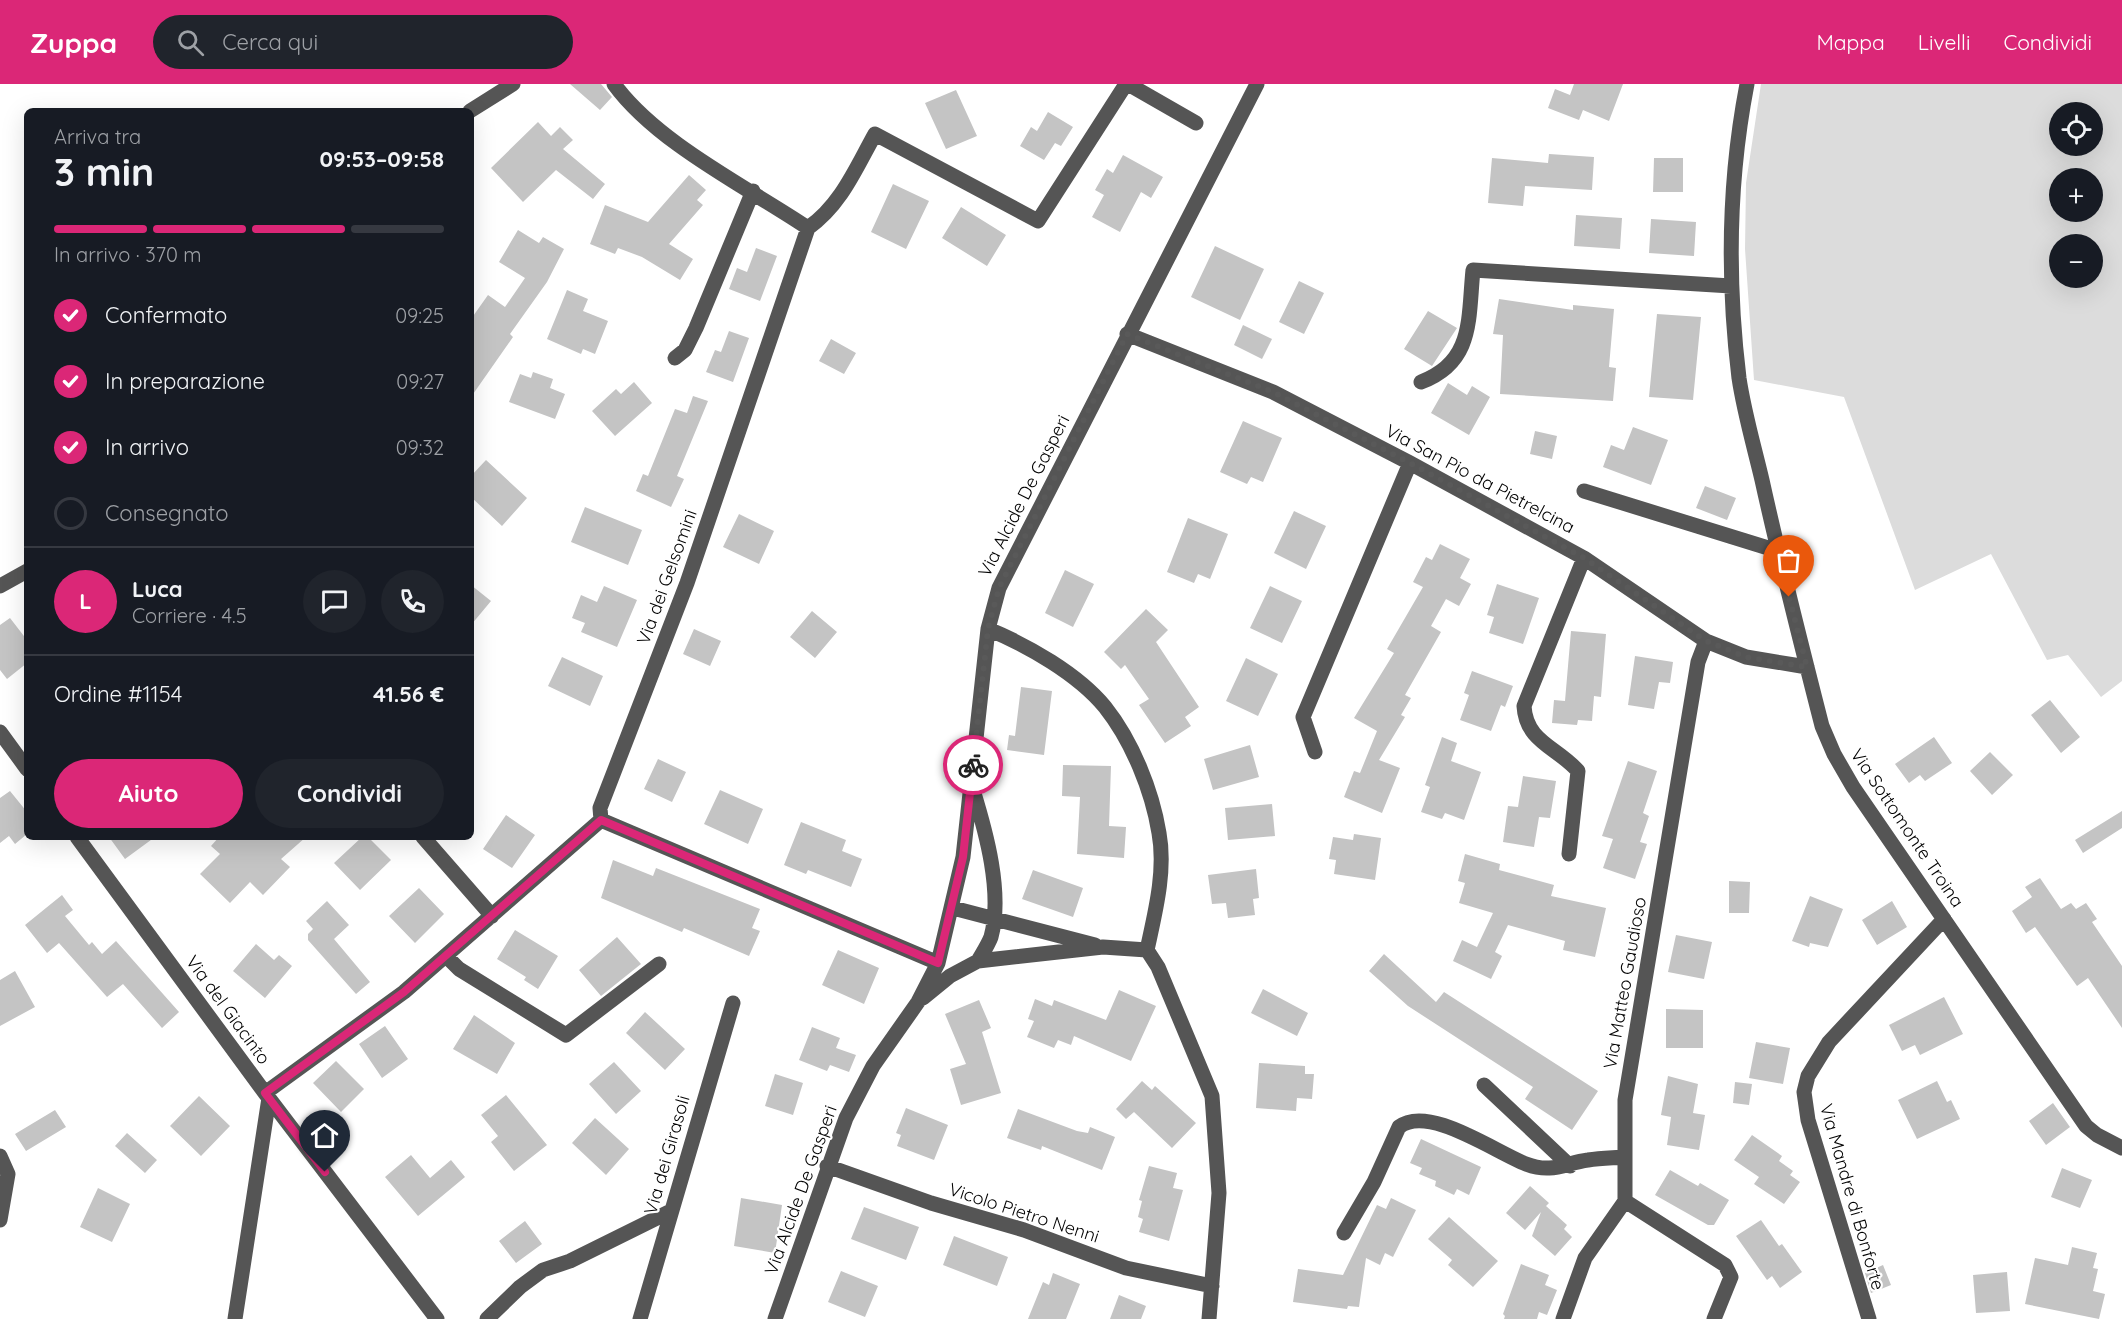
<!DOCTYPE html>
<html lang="it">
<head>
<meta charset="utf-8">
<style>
	:root { --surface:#171b24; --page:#20242c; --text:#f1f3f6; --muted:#9ea1a6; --line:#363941; --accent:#db2777 }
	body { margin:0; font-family:Quicksand,sans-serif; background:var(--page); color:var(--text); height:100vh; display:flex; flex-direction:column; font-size:22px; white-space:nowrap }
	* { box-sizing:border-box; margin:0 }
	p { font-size:20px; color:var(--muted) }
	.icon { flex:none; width:33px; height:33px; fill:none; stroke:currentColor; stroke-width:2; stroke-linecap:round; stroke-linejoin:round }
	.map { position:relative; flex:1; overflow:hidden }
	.drawer { position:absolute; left:24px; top:24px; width:450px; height:732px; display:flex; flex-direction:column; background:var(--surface); border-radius:9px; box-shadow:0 6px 24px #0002 }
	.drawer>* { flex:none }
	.controls { position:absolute; left:2049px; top:18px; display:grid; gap:12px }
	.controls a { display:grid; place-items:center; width:54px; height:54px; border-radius:50%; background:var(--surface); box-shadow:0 6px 24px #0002; font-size:30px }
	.pin { position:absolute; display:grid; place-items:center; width:51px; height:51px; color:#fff; margin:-62px -26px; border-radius:50% 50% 50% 0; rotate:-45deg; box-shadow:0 0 6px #0007 }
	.pin .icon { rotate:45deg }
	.courier { position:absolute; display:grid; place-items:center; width:60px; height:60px; margin:-30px; border:4px solid #db2777; border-radius:50%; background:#fff; color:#222; box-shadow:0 2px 8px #0007 }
	.summary em { font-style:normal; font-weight:800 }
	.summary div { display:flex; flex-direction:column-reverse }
	.summary { display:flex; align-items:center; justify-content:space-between; height:102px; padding:0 30px }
	h1 { font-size:39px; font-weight:800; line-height:45px }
	.bar { display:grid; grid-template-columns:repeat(4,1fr); gap:9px 6px; align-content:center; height:72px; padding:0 30px }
	.bar i { height:8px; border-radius:4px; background:var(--line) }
	.bar .selected { background:var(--accent) }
	.bar p { grid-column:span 4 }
	.line { display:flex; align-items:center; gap:15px; padding:0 30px; border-top:2px solid var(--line) }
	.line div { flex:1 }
	.round { display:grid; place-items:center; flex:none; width:63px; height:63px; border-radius:32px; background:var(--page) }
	ol { padding:0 30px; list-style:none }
	li { display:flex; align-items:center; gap:18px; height:66px }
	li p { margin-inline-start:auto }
	li .icon { padding:6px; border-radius:50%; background:var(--accent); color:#fff; stroke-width:4 }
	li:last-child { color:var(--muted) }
	li i { width:33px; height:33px; border:3px solid var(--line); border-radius:50% }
	.button { display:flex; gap:12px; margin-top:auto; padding:12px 30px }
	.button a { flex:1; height:69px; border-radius:36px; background:var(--accent); color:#fff; font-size:24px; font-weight:800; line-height:69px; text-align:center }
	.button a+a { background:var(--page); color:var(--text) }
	header { display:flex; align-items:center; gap:36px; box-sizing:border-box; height:84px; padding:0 30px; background:var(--accent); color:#fff }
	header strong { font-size:28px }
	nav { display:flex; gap:33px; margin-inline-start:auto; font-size:21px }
	.search { width:420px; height:54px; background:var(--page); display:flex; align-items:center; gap:15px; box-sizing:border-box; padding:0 21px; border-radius:33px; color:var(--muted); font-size:22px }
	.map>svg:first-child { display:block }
</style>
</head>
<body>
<header>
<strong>Zuppa</strong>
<div class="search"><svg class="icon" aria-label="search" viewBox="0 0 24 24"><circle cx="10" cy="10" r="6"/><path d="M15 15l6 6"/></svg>Cerca qui</div>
<nav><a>Mappa</a><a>Livelli</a><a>Condividi</a></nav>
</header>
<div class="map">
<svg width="2122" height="1235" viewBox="0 0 2122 1235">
	<rect width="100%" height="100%" fill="#fff"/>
	<!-- green -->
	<path fill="#dcdcdc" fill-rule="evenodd" d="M1761,0H2122V597L2101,613L2068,571L2047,576L1991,470L1915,506L1844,313L1754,296L1745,165L1746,99ZM2060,28H2092V62H2060ZM2060,94H2092V128H2060ZM2060,160H2092V194H2060Z"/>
	<!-- building -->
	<path fill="#c4c4c4" d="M570,0H601L612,13L600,26Z
		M1574,0H1623L1609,37L1583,26L1579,36L1548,24L1555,5L1570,11Z
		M956,6L977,52L946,65L925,19Z
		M1048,28L1073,43L1061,62L1055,59L1044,76L1020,62L1031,43L1037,47Z
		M538,38L551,52L560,43L573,56L563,65L605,100L593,115L556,86L523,118L491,84Z
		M1549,70L1594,73L1592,106L1525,102L1523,122L1488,119L1492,74L1548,79Z
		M1123,71L1163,93L1151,114L1141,108L1120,148L1092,133L1104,111L1095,106L1107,85L1113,89Z
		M1654,74H1683V108H1653Z
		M689,91L706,106L697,116L703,121L669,160L693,175L680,196L642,173L618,164L615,170L590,160L605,121L648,138Z
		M893,100L929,117L906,165L871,148Z
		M961,123L1006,151L987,182L942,154Z
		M1576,131L1622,134L1620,165L1574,162Z
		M1651,135L1696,138L1694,172L1649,169Z
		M518,146L539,159L543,153L564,165L547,198L510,250L513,253L471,313V235L488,211L505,223L525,194L499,178Z
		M1215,162L1264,185L1240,236L1191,213Z
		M756,164L777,172L760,217L729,205L737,184L747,188Z
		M1299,197L1324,209L1304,250L1279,238Z
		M567,206L588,215L583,227L608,237L595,270L583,265L581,270L547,255Z
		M1499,215L1573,226V221L1614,225L1609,283L1616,284L1613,317L1500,310L1503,251L1493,250Z
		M1428,227L1457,244L1432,282L1404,265Z
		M1657,230L1701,233L1693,316L1649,313Z
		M1243,241L1272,255L1262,275L1234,261Z
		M729,247L749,254L733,298L706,288L715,266L721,268Z
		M831,255L856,269L844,290L819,277Z
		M533,288L553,295L550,304L565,310L555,335L509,318L520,290L531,294Z
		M634,298L652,319L615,352L592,327L616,305L621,310Z
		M1448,299L1467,311L1472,302L1490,313L1469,351L1431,329Z
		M693,312L708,317L677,392L684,395L671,423L636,407L643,390L648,392L675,325L687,329Z
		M1243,337L1282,354L1263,398L1251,393L1247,400L1220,388Z
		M1633,343L1668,356L1651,401L1603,383L1611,361L1624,366Z
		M1535,347L1557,352L1552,375L1530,370Z
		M486,376L527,414L502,442L471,413V392Z
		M1705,402L1736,414L1727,436L1696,424Z
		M585,423L642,446L628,481L571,458Z
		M1294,427L1326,442L1306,485L1274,469Z
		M739,430L774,447L759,480L723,463Z
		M1188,434L1228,450L1210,495L1198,490L1194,499L1167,488Z
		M1440,460L1470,475L1460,494L1471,500L1459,522L1446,515L1431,542L1441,548L1405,611L1411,614L1401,631L1405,633L1379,676L1400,684L1382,729L1344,713L1354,687L1360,689L1377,647L1354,634L1394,569L1387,565L1423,503L1413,498L1426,473L1432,476Z
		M1065,486L1094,500L1073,543L1045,529Z
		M1497,500L1539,514L1523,560L1489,549L1494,533L1487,531Z
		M471,501L491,517L471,541Z
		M604,502L637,516L617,563L581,548L585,539L572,534L581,511L597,518Z
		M1270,502L1302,517L1282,559L1250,544Z
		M1146,525L1168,546L1156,558L1199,623L1185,633L1191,642L1165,659L1139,621L1149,615L1125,581L1121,585L1104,568Z
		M812,527L837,548L815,574L790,553Z
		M10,534L27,556V579L7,595L0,586V541Z
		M694,545L721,557L710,582L683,570Z
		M1571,547L1606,550L1601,613L1594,612L1592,637L1578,636L1577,641L1552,639L1554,616L1565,617Z
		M1635,572L1673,578L1670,599L1659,598L1654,625L1628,621Z
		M562,573L603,592L590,622L548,602Z
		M1246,574L1278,590L1258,632L1226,617Z
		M1472,587L1513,602L1505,623L1501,621L1491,647L1460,636L1469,611L1464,609Z
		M1021,603L1052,607L1044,671L1007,666L1009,651L1015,652Z
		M2050,616L2080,653L2061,669L2031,631Z
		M1442,653L1457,659L1451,677L1481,688L1464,736L1445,729L1442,735L1421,728L1430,703L1425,701Z
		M1934,653L1952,679L1925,697L1920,691L1909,699L1895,680Z
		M1250,661L1259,693L1213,706L1204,675Z
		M1990,668L2013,691L1992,711L1970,687Z
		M658,675L686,688L672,718L644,705Z
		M1628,677L1657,687L1643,729L1649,732L1640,758L1647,760L1635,795L1603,784L1613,755L1602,752Z
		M1063,681L1111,682L1109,742L1126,743L1124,774L1077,770L1080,713L1062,712Z
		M1523,692L1556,697L1550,734L1539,733L1534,763L1503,758L1508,722L1518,723Z
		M720,706L763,725L748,760L704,740Z
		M10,707L27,728V750L15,760L9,752L0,759V714Z
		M1272,720L1275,752L1228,756L1225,724Z
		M2122,727V744L2083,769L2075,756Z
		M506,731L535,751L512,784L483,765Z
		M801,738L846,756L842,767L862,775L851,803L808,786L806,790L784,781Z
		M1354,750L1381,754L1375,796L1334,790L1336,776L1329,775L1333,753L1353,756Z
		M109,753H155L125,775Z
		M219,753H306L281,775L290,783L263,811L250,798L230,819L200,790L220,770L211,762Z
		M362,753H368L391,776L360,806L334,779Z
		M1465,770L1500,780L1499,786L1554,801L1551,812L1606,824L1595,873L1563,866L1565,857L1508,841L1495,868L1502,872L1491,895L1453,877L1462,856L1477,863L1493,829L1459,819L1465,799L1458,797Z
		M613,776L653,792L656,784L760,825L752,844L760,847L749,872L684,844L682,848L601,814Z
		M1256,785L1259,814L1253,815L1255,831L1228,834L1226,819L1212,820L1208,791Z
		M1033,786L1083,804L1073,833L1022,815Z
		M2040,794L2061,825L2071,819L2076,825L2086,819L2097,835L2092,838L2122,882V944L2088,894L2077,902L2035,843L2026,849L2012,827L2032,813L2025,803Z
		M1729,797L1750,798L1749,829H1729Z
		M419,804L444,830L415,859L389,832Z
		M62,811L73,826L65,832L89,861L92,858L102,870L116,857L179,928L162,944L123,900L107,913L59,859L47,869L25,841Z
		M1810,812L1843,825L1828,863L1810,859L1809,863L1792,857Z
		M327,817L349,841L334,855L370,898L356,910L308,856V850L313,845L306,837Z
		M1892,817L1907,843L1877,861L1862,836Z
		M515,846L558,872L538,905L524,896L526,893L497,875Z
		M1676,851L1712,858L1704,895L1668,888Z
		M617,853L641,880L601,912L579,886Z
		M256,860L274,876L279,871L292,882L265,914L233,887Z
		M838,866L879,884L864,920L822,901Z
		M1384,870L1436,918L1444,908L1598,1007L1572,1046L1525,1015L1533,1003L1408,922L1369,887Z
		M15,887L35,923L0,942V896Z
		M1263,905L1308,929L1297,952L1251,929Z
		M1119,906L1156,922L1131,977L1074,952L1071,961L1058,956L1054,964L1027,953L1034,937L1028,935L1035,915L1052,922L1054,916L1106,936Z
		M1944,913L1963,950L1920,971L1915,961L1902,967L1889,941Z
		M979,916L991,944L982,948L1001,1009L961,1021L950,985L966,980L945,930Z
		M1666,925L1703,926V964H1666Z
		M645,928L685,965L665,986L626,949Z
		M474,931L515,959L497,990L453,965Z
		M385,942L408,975L382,994L359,960Z
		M812,943L840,954L836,964L856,971L849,988L830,981L827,987L799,976Z
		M1756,958L1790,964L1783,1000L1749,994Z
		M336,977L364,1005L341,1028L313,999Z
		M614,978L641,1007L616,1030L589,1000Z
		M1259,979L1305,982V990H1314L1312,1015L1297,1014L1296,1027L1256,1024Z
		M775,990L803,999L793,1031L765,1022Z
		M1668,992L1698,1000L1693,1029L1705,1031L1699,1066L1667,1061L1671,1033L1661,1031Z
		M1142,997L1152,1006L1155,1002L1196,1039L1172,1064L1134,1028L1126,1035L1116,1025Z
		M1937,997L1947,1018L1951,1016L1960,1035L1917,1055L1898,1016Z
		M1735,998L1752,1000L1749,1021L1733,1019Z
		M506,1011L547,1061L514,1087L491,1058L498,1052L481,1031Z
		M199,1012L230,1042L201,1072L170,1042Z
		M2053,1019L2070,1043L2046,1061L2029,1037Z
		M906,1024L948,1041L934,1076L897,1062L901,1051L896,1049Z
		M1018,1025L1077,1047L1088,1049L1090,1043L1115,1053L1102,1086L1042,1062L1041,1066L1007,1054Z
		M55,1026L66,1043L26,1067L15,1050Z
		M595,1034L629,1065L606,1091L572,1059Z
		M127,1049L157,1076L145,1089L115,1062Z
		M1752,1051L1782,1072L1779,1077L1793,1087L1790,1091L1800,1098L1784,1120L1754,1100L1759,1093L1734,1076Z
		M1421,1055L1481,1083L1469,1111L1457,1105L1454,1111L1435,1102L1436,1097L1419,1090L1422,1084L1410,1079Z
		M411,1071L430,1094L451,1076L465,1093L418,1132L385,1093Z
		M1149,1082L1177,1089L1173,1104L1183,1106L1169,1157L1139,1148L1143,1135L1138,1133L1142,1117L1139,1116Z
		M2062,1084L2092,1096L2080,1124L2051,1113Z
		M1670,1086L1698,1102L1700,1099L1729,1116L1714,1141H1708L1655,1111Z
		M1530,1102L1549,1119L1546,1122L1567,1141L1564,1145L1572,1153L1555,1172L1532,1152L1541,1128L1525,1146L1506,1129Z
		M98,1104L130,1120L112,1158L80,1143Z
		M741,1114L782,1121L775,1169L734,1162Z
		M1391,1114L1416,1126L1393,1173L1385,1169L1380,1181L1366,1174L1359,1223L1348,1222L1347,1225L1293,1218L1298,1185L1343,1191L1377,1121L1386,1125Z
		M864,1123L919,1143L906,1176L851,1155Z
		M1449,1133L1498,1177L1473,1203L1448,1181L1452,1176L1428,1155Z
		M1761,1136L1779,1162L1782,1160L1802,1188L1780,1204L1772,1192L1767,1196L1736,1152Z
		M525,1137L542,1160L516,1179L499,1157Z
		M954,1152L1008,1173L997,1202L943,1181Z
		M2072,1163L2097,1169L2093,1184L2098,1185L2093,1207L2105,1210L2099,1235L2025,1220L2035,1174L2068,1181Z
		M1521,1180L1549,1191L1545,1201L1557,1206L1547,1231L1539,1228L1537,1235H1504L1505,1232L1503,1230Z
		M1883,1181L1891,1201L1871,1209L1865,1189Z
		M841,1187L878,1202L865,1233L828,1218Z
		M2007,1188L2010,1227L1976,1229L1973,1191Z
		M1053,1189L1080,1200L1066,1235H1028L1043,1198L1049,1201Z
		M1119,1211L1146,1222L1141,1235H1110Z"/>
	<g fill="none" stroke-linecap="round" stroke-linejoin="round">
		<!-- minor -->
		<path stroke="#555" stroke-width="15" d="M614,0C657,59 747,103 808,144L687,499L600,724L601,736L938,879
			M1128,0L1196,39
			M1747,0C1728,98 1727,195 1739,294C1744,328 1754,362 1762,396C1780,478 1801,560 1822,642L1834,670L1853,703L2086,1042L2097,1051L2122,1064
			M470,27L513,0
			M808,144C841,121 856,84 875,50L1038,137L1126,0
			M1127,250L1273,308L1410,379L1584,474L1706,557L1746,573L1807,583
			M675,274L685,266L696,244L753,107
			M1421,298C1474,278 1468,235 1473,186L1731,202
			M1584,407L1778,467
			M0,502L27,487
			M988,545C1027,561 1078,590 1105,623C1132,657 1152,706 1159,749C1166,787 1155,829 1147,866
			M0,648L27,685
			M1315,668L1303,633L1410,379
			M973,706C986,748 1003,809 991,853C988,861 982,870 978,877
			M77,753L265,1009L437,1235
			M423,753L492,832
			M1569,770L1578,687C1557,663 1526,658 1524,622L1584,474
			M953,824L1095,861
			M446,872L459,885L566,951L659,880
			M923,914L950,892L978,877L1103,863L1147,866L1158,883L1212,1012L1219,1109L1209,1235
			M1484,1001L1570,1082
			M265,1009L404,908L601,736
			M0,1072L8,1090L0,1136
			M827,1082L931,1119L1024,1146L1126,1184L1212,1202
			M1625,1117L1725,1181L1731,1193L1714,1235
			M1344,1149L1374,1098L1399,1043C1428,1020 1495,1068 1526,1080C1552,1090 1565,1079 1588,1076C1601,1074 1613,1074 1625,1073
			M235,1235L269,1014
			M487,1235L520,1203L543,1186L570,1177L671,1127
			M640,1235L733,919
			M775,1235L846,1034L873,982L918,918L938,879L963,773L988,545L999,504L1257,0
			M1563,1235L1585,1174L1625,1117V1016L1698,578L1706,557
			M1869,1235L1808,1036L1804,1008L1808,992L1829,958L1944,835"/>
	</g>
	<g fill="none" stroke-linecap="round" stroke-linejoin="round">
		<!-- done -->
		<path stroke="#595959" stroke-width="6" stroke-dasharray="0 10.8" d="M973,681L988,545L999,504L1127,250L1273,308L1410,379L1584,474L1706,557L1746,573L1807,583L1789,513"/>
		<!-- route -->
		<path stroke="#db2777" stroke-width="8" d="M325,1088L265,1009L404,908L601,736L938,879L963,773L973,681"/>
	</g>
	<g text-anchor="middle" stroke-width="4.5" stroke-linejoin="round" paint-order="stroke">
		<!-- street labels -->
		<g font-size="18" fill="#000" stroke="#fff">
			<text transform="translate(1480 395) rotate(28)" y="6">Via San Pio da Pietrelcina</text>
			<text transform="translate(1024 412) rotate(-63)" y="6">Via Alcide De Gasperi</text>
			<text transform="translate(667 493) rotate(-70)" y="6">Via dei Gelsomini</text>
			<text transform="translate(1907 744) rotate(56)" y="6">Via Sottomonte Troina</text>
			<text transform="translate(1625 899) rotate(-80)" y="6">Via Matteo Gaudioso</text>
			<text transform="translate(228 926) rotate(54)" y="6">Via del Giacinto</text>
			<text transform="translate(667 1071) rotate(-74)" y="6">Via dei Girasoli</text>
			<text transform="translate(801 1106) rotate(-70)" y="6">Via Alcide De Gasperi</text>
			<text transform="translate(1852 1113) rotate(74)" y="6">Via Mandre di Bonforte</text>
			<text transform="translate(1024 1129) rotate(18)" y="6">Vicolo Pietro Nenni</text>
		</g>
	</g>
</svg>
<div class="controls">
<a><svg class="icon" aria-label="locate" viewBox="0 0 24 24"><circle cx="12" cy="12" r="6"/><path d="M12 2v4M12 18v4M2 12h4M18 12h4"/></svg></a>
<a>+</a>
<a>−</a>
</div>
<div class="pin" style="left:1789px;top:513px;background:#ea580c"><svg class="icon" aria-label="bag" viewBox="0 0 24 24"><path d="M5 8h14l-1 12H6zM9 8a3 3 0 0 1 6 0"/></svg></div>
<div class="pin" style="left:325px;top:1088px;background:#1f2937"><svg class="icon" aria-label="home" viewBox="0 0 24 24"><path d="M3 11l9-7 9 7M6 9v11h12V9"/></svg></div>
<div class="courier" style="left:973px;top:681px"><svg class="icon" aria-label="bike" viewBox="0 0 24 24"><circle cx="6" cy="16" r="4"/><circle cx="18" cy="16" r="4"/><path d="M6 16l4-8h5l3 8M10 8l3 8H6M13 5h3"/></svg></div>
<section class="drawer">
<div class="summary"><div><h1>3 min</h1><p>Arriva tra</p></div><em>09:53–09:58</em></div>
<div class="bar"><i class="selected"></i><i class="selected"></i><i class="selected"></i><i></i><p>In arrivo · 370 m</p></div>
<ol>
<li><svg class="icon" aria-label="check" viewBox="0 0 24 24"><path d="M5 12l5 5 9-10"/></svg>Confermato<p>09:25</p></li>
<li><svg class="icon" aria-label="check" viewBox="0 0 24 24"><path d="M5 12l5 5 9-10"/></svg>In preparazione<p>09:27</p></li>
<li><svg class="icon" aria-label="check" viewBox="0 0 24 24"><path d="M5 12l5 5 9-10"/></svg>In arrivo<p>09:32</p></li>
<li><i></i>Consegnato</li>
</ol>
<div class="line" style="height:108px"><b class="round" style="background:var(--accent);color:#fff">L</b><div><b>Luca</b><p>Corriere · 4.5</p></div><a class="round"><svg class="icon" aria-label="chat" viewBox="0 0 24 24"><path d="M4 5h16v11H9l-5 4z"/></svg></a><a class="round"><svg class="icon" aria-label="phone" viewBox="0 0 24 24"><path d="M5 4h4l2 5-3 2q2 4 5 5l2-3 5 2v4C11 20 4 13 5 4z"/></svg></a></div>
<div class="line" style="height:78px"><div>Ordine #1154</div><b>41.56 €</b></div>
<div class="button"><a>Aiuto</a><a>Condividi</a></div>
</section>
</div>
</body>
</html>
